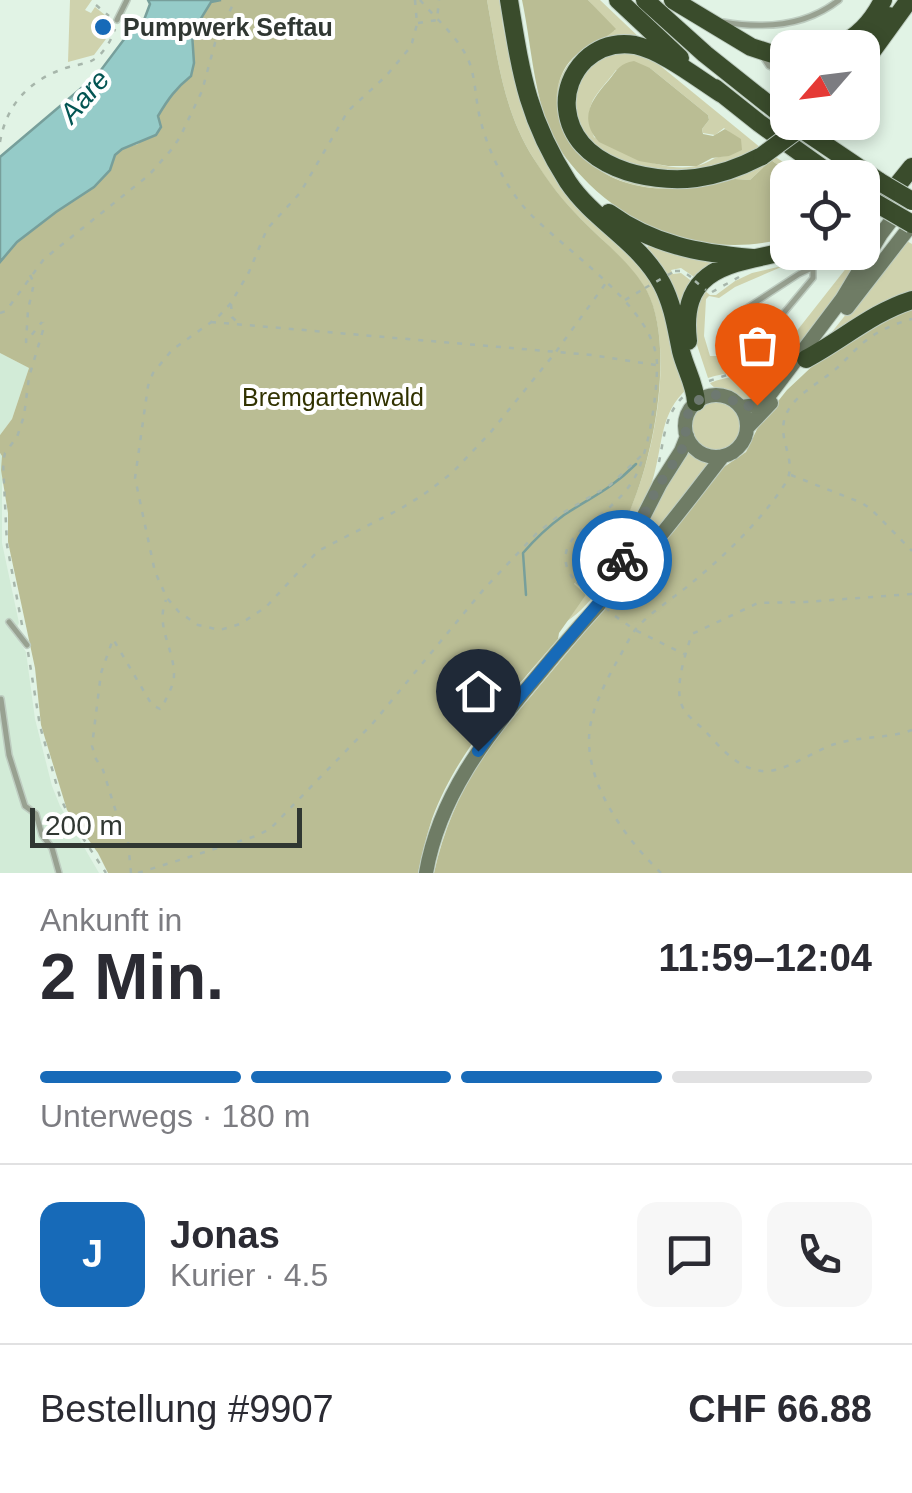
<!DOCTYPE html>
<html lang="de">
<head>
<meta charset="utf-8">
<style>
	:root { --surface:#fff; --page:#f7f7f7; --text:#2b2b33; --muted:#7c7c81; --line:#e1e1e2; --accent:#176ab8 }
	body { margin:0; font-family:Helvetica,sans-serif; background:var(--page); color:var(--text); height:100vh; display:flex; flex-direction:column; font-size:38px; white-space:nowrap }
	* { box-sizing:border-box; margin:0 }
	p { font-size:32px; color:var(--muted) }
	.icon { flex:none; width:55px; height:55px; fill:none; stroke:currentColor; stroke-width:2; stroke-linecap:round; stroke-linejoin:round }
	.map { position:relative; height:873px; overflow:hidden }
	.side { display:flex; flex-direction:column; background:var(--surface); flex:1 }
	.side>* { flex:none }
	.needle { width:65px; rotate:242deg }
	.tools { position:absolute; left:770px; top:30px; display:grid; gap:20px }
	.tools a { display:grid; place-items:center; width:110px; height:110px; border-radius:20px; background:var(--surface); box-shadow:0 5px 15px #0003; font-size:50px }
	.scale { position:absolute; left:30px; bottom:25px; width:272px; box-sizing:border-box; padding-left:10px; border:5px solid #303732; border-top:0; font-size:28px; line-height:35px; white-space:nowrap; color:#303732; -webkit-text-stroke:8px #fff; paint-order:stroke }
	.pin { position:absolute; display:grid; place-items:center; width:85px; height:85px; color:#fff; margin:-102px -42px; border-radius:50% 50% 50% 0; rotate:-45deg; box-shadow:0 0 10px #0007 }
	.pin .icon { rotate:45deg }
	.courier { position:absolute; display:grid; place-items:center; width:100px; height:100px; margin:-50px; border:8px solid #176ab8; border-radius:50%; background:#fff; color:#222; box-shadow:0 2px 12px #0007 }
	.head em { font-style:normal; font-weight:800 }
	.head div { display:flex; flex-direction:column-reverse }
	.head { display:flex; align-items:center; justify-content:space-between; height:170px; padding:0 40px }
	h1 { font-size:65px; font-weight:800; line-height:75px }
	.bar { display:grid; grid-template-columns:repeat(4,1fr); gap:15px 10px; align-content:center; height:120px; padding:0 40px }
	.bar i { height:12px; border-radius:8px; background:var(--line) }
	.bar .active { background:var(--accent) }
	.bar p { grid-column:span 4 }
	.line { display:flex; align-items:center; gap:25px; padding:0 40px; border-top:2px solid var(--line) }
	.line div { flex:1 }
	.round { display:grid; place-items:center; flex:none; width:105px; height:105px; border-radius:20px; background:var(--page) }
	.map>svg:first-child { display:block }
</style>
</head>
<body>
<div class="map">
<svg width="912" height="873" viewBox="0 0 912 873">
	<rect width="100%" height="100%" fill="#e1f3e5"/>
	<!-- built -->
	<path fill="#d2ebd7" d="M0,353L29,368L12,419L0,435Z
		M0,453L2,456V543L19,623L14,633L26,652L35,719L52,786L60,806L99,873H0Z"/>
	<!-- green -->
	<path fill="#cfd2ad" fill-rule="evenodd" d="M70,0H92L85,10L91,13L95,7L105,15L95,32L106,39L94,55L68,62Z
		M487,0H504C505,9 501,15 503,26L523,111L541,151L551,168L631,251V259L636,261L663,300L661,303L663,311L667,312L687,389C660,413 663,443 654,475C649,492 643,513 634,527C625,539 631,526 625,539C611,571 596,602 566,622L586,595L573,585C587,569 603,558 614,540C651,485 681,343 643,285C626,259 602,241 581,219C563,201 547,181 534,159C503,111 497,55 487,0Z
		M588,0H600L642,40H626L571,73V135L648,180L774,156L806,177H795L771,160L750,180C745,180 740,179 735,179C725,179 715,184 705,186C683,190 658,190 636,185C590,176 536,123 563,73C574,52 595,41 615,30Z
		M624,51L638,53L652,59L761,148C742,158 718,169 696,171C656,174 598,166 580,124C573,109 574,95 581,80C589,62 605,54 624,51ZM650,68L708,115L709,120L702,129L703,133L715,135L724,128L734,136L729,156C712,156 713,161 700,165C666,175 623,152 594,137C582,102 596,97 616,70Z
		M905,240L912,244V296L824,342Z
		M648,246L709,262L727,259L697,279L681,268L671,270L673,274L681,273L694,283L684,323L645,251Z
		M855,253L860,257V262C848,280 798,355 784,362C761,374 732,369 708,378L694,336L697,304L705,291L710,295H716L735,281L752,273L786,265L735,287L719,298L709,296L706,299L704,336L710,356H772L781,351L851,262L848,256Z
		M783,367L766,395L744,402C734,396 715,391 710,383C734,373 760,377 783,367Z
		M692 426a24 24 0 1 1 48 0a24 24 0 1 1-48 0Z
		M685,450H690L700,457L710,460L713,465L630,564L625,566Z"/>
	<!-- forest -->
	<path fill="#babd94" d="M221,0H487C497,55 503,111 534,159C547,180 563,201 581,219C603,242 631,262 647,291C678,351 650,485 615,540C603,557 588,569 574,584L586,595L559,633L558,639C511,694 457,750 432,819C426,837 422,855 418,873H108L98,853L67,810L41,725L35,668L8,542V513L1,470L2,456L0,453V435L12,419L29,368L0,353V262L17,242L56,212L94,187L110,170L115,155L122,149L138,144L175,88L194,48L192,33L211,1Z
		M522,0H588L616,29C601,43 582,45 567,65C555,83 554,104 561,124C568,142 579,154 594,166C624,190 668,192 705,186C714,184 725,180 735,179C740,179 745,180 750,180L771,160L795,177L788,178L787,238C715,257 643,236 589,184C573,168 557,149 549,128C533,88 531,42 522,0Z
		M634,61L650,68L708,115L709,120L702,129L703,134L713,136L725,129L741,139L742,150L729,156L712,158L697,166H668L639,161L599,142C578,119 591,100 609,80C617,70 620,63 634,61Z
		M912,306V873H434C446,820 465,781 497,737L721,469L746,452L759,425L787,390L821,358L836,346Z"/>
	<!-- water -->
	<path fill="#95cbc8" stroke="#779f9b" stroke-width="2.5" d="M148,0H221L211,2L192,33L194,63L191,76C176,88 168,99 158,116L161,127L156,135L122,149L115,155L110,170L94,187L56,212L17,242L0,262V157L98,74L128,34L144,20L150,4Z"/>
	<g fill="none" stroke-linecap="round" stroke-linejoin="round">
		<!-- stream -->
		<path stroke="#779f9b" stroke-width="2.5" d="M526,595L523,553C535,539 549,526 564,515C593,496 610,490 636,464"/>
		<!-- lane casing -->
		<g stroke="#becdc1" stroke-width="8">
			<path id="lane" d="M117,20L127,0
				M723,22C763,29 806,26 839,0
				M763,57L769,66L788,75
				M813,267V278L772,327L759,331L736,327L734,318L742,311L799,274L846,252
				M9,622L27,645
				M1,699L9,755L25,806L36,814L42,835L52,848L59,873"/>
		</g>
		<!-- secondary casing -->
		<g stroke="#becdc1" stroke-width="16">
			<path id="secondary" d="M847,308L912,224
				M685 426a31 31 0 1 1 62 0a31 31 0 1 1-62 0Z
				M741,407L757,405L771,393L842,299L881,234L900,209
				M747,428L771,403
				M608,586L660,484L681,451L687,436
				M426,873C439,797 485,738 534,680C565,642 597,606 631,570C664,534 693,494 723,456"/>
		</g>
		<!-- highway casing -->
		<g stroke="#becdc1" stroke-width="20">
			<path id="highway" d="M509,0C521,73 527,118 568,182C594,221 640,242 662,284C673,305 676,327 681,351C685,368 695,384 696,402
				M618,0L680,58
				M645,0L705,54L788,120
				M673,0L751,47L788,59
				M835,48C858,37 872,22 883,0
				M849,48L870,34L889,16
				M862,65L909,0
				M715,88L759,123L836,178
				M722,94C697,78 663,51 635,45C616,42 599,47 585,60C572,73 565,91 567,109C573,167 649,184 696,178C720,175 741,167 762,156
				M791,122L880,182
				M609,213C653,245 699,253 752,258
				M862,218L891,193L912,167
				M688,341C679,266 731,264 788,251
				M806,359C842,340 873,312 912,300"/>
		</g>
		<!-- path -->
		<path stroke="#a7b6ab" stroke-width="2.5" stroke-dasharray="5 8" stroke-linecap="butt" d="M415,0L417,24L412,43L408,50L386,76L348,111L300,193L267,229L249,272L231,303L217,318L172,350L153,373L148,386L135,478L155,572L167,598L179,612L198,625L220,630L240,624L266,607L318,551L400,509L423,495L452,473L490,433L555,353L606,283
			M420,0C436,19 457,36 468,59C476,78 475,98 480,118C487,148 503,182 523,206C559,248 658,307 657,366C657,395 649,451 635,477C629,488 620,498 611,506C587,527 546,546 576,582
			M96,5L109,16
			M418,23L437,20L439,0
			M0,142C6,106 28,81 63,69C72,65 84,65 93,60C103,55 112,39 115,29
			M799,259L817,252
			M675,271H682L691,277
			M30,275L34,283L28,310L26,342L42,322
			M712,292L739,277
			M625,300L645,288
			M231,304L232,317L238,323
			M0,313L6,311L44,259L149,175L172,149L180,137L202,91L215,43L235,0
			M211,322L592,355L656,365
			M709,381L730,374L775,368
			M735,459L752,438
			M659,462C664,439 665,413 684,396
			M791,475L862,503L871,509L912,551
			M912,594L805,602L758,603L692,634C686,651 675,685 681,703C685,716 698,723 706,732C722,749 737,768 762,771C782,774 815,750 835,744C860,736 887,739 912,730
			M615,616L635,630L684,654
			M22,625L7,545L3,462L5,453L17,437L24,416L29,377L44,327L43,322
			M28,652L40,726L60,797L71,820L106,873
			M131,873L128,841L121,828L103,770L96,759L92,746L101,673L113,639L152,705L160,709L163,707C166,696 174,687 174,675C174,648 155,626 166,600
			M138,873L256,836L270,829L373,723L484,589L536,534L561,514L610,485L641,456
			M661,873C625,838 582,781 590,727C594,705 605,683 616,663C622,653 628,640 635,630C649,613 671,600 688,586C722,558 758,524 783,487C800,464 779,445 784,421C789,397 820,383 837,368C850,356 861,342 877,333C888,327 900,322 912,319"/>
		<!-- lane -->
		<use href="#lane" stroke="#98a191" stroke-width="5"/>
		<!-- secondary -->
		<use href="#secondary" stroke="#6f7c65" stroke-width="14"/>
		<!-- highway -->
		<use href="#highway" stroke="#3a4c2c" stroke-width="18"/>
		<!-- highway-bridge casing -->
		<g stroke="#becdc1" stroke-width="20" stroke-linecap="butt">
			<path id="highway-bridge" d="M762,156L808,122
				M880,182L912,201
				M864,196L912,224"/>
		</g>
		<!-- path-bridge -->
		<path stroke="#a7b6ab" stroke-width="2.5" stroke-dasharray="5 8" stroke-linecap="butt" d="M695,281L706,290
			M645,288L675,271
			M576,582L615,616"/>
		<!-- highway-bridge -->
		<use href="#highway-bridge" stroke="#3a4c2c" stroke-width="18"/>
	</g>
	<g fill="none" stroke-linecap="round" stroke-linejoin="round">
		<!-- done -->
		<path stroke="#6e7971" stroke-width="10" stroke-dasharray="0 18" d="M622,560C636,534 646,507 661,482C667,471 676,461 682,449C690,432 680,413 699,400C713,390 730,396 741,407L757,405"/>
		<!-- route -->
		<path stroke="#176ab8" stroke-width="12" d="M478,751L504,715L602,599L622,560"/>
	</g>
	<!-- markers -->
	<circle fill="#176ab8" stroke="#fff" stroke-width="4" cx="103" cy="27" r="10"/>
	<g text-anchor="middle" stroke-width="8" stroke-linejoin="round" paint-order="stroke">
		<!-- poi labels -->
		<g font-size="25" font-weight="bold" fill="#303732" stroke="#fff" text-anchor="start">
			<text x="123" y="36">Pumpwerk Seftau</text>
		</g>
		<!-- park labels -->
		<g font-size="25" fill="#313200" stroke="#fff">
			<text x="333" y="406">Bremgartenwald</text>
		</g>
		<!-- water labels -->
		<g font-size="28" font-style="italic" fill="#035553" stroke="#fff">
			<text transform="translate(84 96) rotate(-49)" y="10">Aare</text>
		</g>
	</g>
</svg>
<div class="tools">
<a><svg class="needle" viewBox="-14 -14 28 28"><path d="M0-13l5 13h-10z" fill="#e53935"/><path d="M0 13l5-13h-10z" fill="#7c7c81"/></svg></a>
<a><svg class="icon" aria-label="locate" viewBox="0 0 24 24"><circle cx="12" cy="12" r="6"/><path d="M12 2v4M12 18v4M2 12h4M18 12h4"/></svg></a>
</div>
<div class="scale">200 m</div>
<div class="pin" style="left:757px;top:405px;background:#ea580c"><svg class="icon" aria-label="bag" viewBox="0 0 24 24"><path d="M5 8h14l-1 12H6zM9 8a3 3 0 0 1 6 0"/></svg></div>
<div class="pin" style="left:478px;top:751px;background:#1f2937"><svg class="icon" aria-label="home" viewBox="0 0 24 24"><path d="M3 11l9-7 9 7M6 9v11h12V9"/></svg></div>
<div class="courier" style="left:622px;top:560px"><svg class="icon" aria-label="bike" viewBox="0 0 24 24"><circle cx="6" cy="16" r="4"/><circle cx="18" cy="16" r="4"/><path d="M6 16l4-8h5l3 8M10 8l3 8H6M13 5h3"/></svg></div>
</div>
<section class="side">
<div class="head"><div><h1>2 Min.</h1><p>Ankunft in</p></div><em>11:59–12:04</em></div>
<div class="bar"><i class="active"></i><i class="active"></i><i class="active"></i><i></i><p>Unterwegs · 180 m</p></div>
<div class="line" style="height:180px"><b class="round" style="background:var(--accent);color:#fff">J</b><div><b>Jonas</b><p>Kurier · 4.5</p></div><a class="round"><svg class="icon" aria-label="chat" viewBox="0 0 24 24"><path d="M4 5h16v11H9l-5 4z"/></svg></a><a class="round"><svg class="icon" aria-label="phone" viewBox="0 0 24 24"><path d="M5 4h4l2 5-3 2q2 4 5 5l2-3 5 2v4C11 20 4 13 5 4z"/></svg></a></div>
<div class="line" style="height:130px"><div>Bestellung #9907</div><b>CHF 66.88</b></div>
</section>
</body>
</html>
